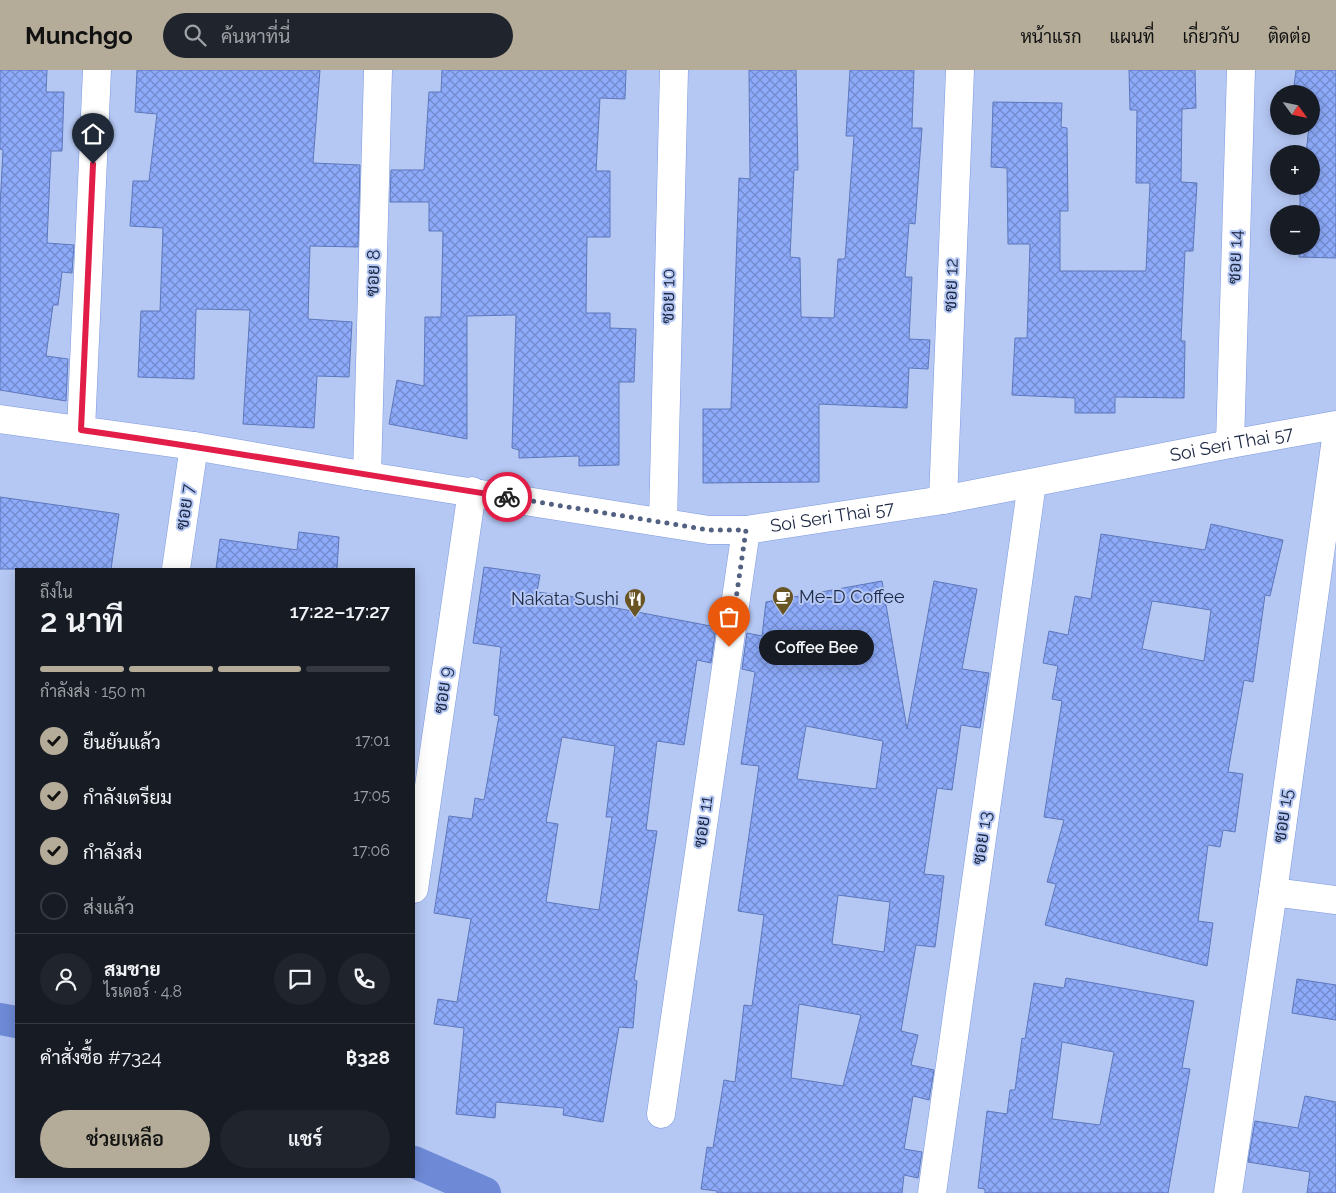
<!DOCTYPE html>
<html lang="th">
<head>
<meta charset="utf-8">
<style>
	:root { --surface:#171b24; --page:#20242c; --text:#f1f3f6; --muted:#9ea1a6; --line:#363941; --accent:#b4ac98 }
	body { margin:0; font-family:Raleway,Sarabun,sans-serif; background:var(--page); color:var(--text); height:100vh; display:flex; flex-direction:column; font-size:19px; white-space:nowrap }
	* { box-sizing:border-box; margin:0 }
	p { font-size:16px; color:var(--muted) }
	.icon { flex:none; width:28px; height:28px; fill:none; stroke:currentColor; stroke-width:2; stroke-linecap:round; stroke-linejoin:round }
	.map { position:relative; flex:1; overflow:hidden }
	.details { position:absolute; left:15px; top:498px; width:400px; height:610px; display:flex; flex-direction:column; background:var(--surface); border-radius:0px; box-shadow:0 2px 12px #0003 }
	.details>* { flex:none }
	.needle { width:32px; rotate:123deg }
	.fabs { position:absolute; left:1270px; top:15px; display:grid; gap:10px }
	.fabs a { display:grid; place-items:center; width:50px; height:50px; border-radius:50%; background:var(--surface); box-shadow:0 2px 12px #0003; font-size:25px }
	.pin { position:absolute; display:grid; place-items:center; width:42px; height:42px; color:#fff; margin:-51px -21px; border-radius:50% 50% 50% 0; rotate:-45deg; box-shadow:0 0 5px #0007 }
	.pin .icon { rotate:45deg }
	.courier { position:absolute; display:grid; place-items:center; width:50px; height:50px; margin:-25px; border:4px solid #e11d48; border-radius:50%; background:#fff; color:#222; box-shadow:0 1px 6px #0007 }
	.bubble { position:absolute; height:35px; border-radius:18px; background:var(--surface); box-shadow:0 2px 12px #0003; font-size:16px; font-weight:600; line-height:35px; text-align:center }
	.head em { font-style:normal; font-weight:600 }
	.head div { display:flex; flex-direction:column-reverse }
	.head { display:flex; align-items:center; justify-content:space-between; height:85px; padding:0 25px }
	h1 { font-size:32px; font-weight:600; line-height:38px }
	.bar { display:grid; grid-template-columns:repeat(4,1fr); gap:8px 5px; align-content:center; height:60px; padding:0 25px }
	.bar i { height:6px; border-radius:4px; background:var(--line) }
	.bar .selected { background:var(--accent) }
	.bar p { grid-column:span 4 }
	.line { display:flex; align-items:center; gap:12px; padding:0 25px; border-top:1px solid var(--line) }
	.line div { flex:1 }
	.round { display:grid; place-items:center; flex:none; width:52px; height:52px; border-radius:26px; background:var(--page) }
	ol { padding:0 25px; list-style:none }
	li { display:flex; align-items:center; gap:15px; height:55px }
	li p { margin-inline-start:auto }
	li .icon { padding:5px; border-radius:50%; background:var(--accent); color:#111; stroke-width:4 }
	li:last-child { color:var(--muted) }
	li i { width:28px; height:28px; border:2px solid var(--line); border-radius:50% }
	.primary-button { display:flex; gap:10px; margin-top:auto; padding:10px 25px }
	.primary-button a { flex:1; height:58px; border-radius:30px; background:var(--accent); color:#111; font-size:20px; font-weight:600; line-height:58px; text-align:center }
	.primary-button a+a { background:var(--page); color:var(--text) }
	header { display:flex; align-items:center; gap:30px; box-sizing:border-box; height:70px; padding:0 25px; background:var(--accent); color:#111 }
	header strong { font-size:24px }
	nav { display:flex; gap:28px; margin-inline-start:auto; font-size:18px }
	.search { width:350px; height:45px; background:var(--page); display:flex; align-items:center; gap:12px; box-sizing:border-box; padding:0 18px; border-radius:28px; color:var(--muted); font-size:19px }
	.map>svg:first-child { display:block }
</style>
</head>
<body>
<header>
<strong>Munchgo</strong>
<div class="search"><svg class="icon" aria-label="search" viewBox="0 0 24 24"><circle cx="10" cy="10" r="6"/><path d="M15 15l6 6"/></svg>ค้นหาที่นี่</div>
<nav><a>หน้าแรก</a><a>แผนที่</a><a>เกี่ยวกับ</a><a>ติดต่อ</a></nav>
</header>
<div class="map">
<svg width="1336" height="1123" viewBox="0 0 1336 1123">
	<defs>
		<pattern id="building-cross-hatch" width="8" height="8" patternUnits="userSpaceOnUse" patternTransform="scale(1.25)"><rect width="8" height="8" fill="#8dabfa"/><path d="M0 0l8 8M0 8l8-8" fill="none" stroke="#738bcc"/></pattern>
	</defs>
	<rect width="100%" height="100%" fill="#b5c8f4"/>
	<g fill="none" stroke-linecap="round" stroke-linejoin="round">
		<!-- canal -->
		<path stroke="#6e8ad6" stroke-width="32" d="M0,949L16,952
			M414,1092L485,1123"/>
	</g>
	<!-- building -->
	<path fill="url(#building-cross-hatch)" stroke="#5d77bb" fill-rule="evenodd" d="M0,0H47L46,22H64L62,81H51L47,173L74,175L72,203L62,202L58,235H53L46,286L68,289L66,331L0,320V137L3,80L0,79Z
		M137,0H320L313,93L360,95L358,177L310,176L308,249L352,252L349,307L317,306L314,358L243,354L250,240L196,239L194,309L138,307L141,241H160L163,158L130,156L133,111H149L157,44L135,42Z
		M442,0H626L625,29L600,28L596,101H610V167H587L586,243H610V258L636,259L634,312H619V395L579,396V386L519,388V380L512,378L516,245L467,246V369L389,354L397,310L424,316L425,247H441L443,161H429V132H390L391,100H424L429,22H441Z
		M749,0H796L798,100H794L790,187L800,188L801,247L834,248L838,189H845L854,66H846L850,0H914L912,58H922L915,154L909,153L905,207H912L909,269L930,270L928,299L909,298L907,338L819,334V412L703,413V339H731L739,108L750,109Z
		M1129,0H1195L1196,38L1182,39L1181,112L1197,113L1193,181H1185L1181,271H1185L1184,328L1115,327V343H1075V328L1012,325L1015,268H1027L1030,174H1008L1007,98L991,97L993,32L1062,33L1061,57L1067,58L1068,141H1060V201H1146L1150,113H1136L1137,40H1130Z
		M1296,0H1336V188L1299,187V176H1311V144H1300V116H1311V84H1306L1309,56H1311L1313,24H1293Z
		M0,427L119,444L111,499H0Z
		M1211,454L1283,470L1270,526L1265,525L1253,612L1244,610L1228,702L1243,704L1235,762L1223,760L1220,777L1208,775L1198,851L1213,853L1207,896L1045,855L1056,814L1047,812L1064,750L1044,747L1062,631L1052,629L1058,596L1043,593L1049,561L1068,565L1075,526L1091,529L1101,464L1205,480ZM1152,531L1211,540L1204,591L1142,579Z
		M299,462L339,467L337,499H216L220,469L297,480Z
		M484,497L540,505L537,522L575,527L574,530L716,557L711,593L697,590L684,675L657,671L646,760L657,761L634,910L637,911L633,958L619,957L603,1052L563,1045L564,1038L496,1032L495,1048L456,1044L464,958L434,954L438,929L457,932L471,849L434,843L449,746L472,749L475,728L484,730L499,646L494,645L501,577L473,573ZM562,667L615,676L606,747H612L599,840L546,832L558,754L546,752Z
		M882,511L907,659L934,511L977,519L962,599L989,603L980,658L961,655L952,720L937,718L924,804L944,806L935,877L916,875L901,961L918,965L911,995L934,1000L929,1030L913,1026L904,1079L922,1082L918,1108L904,1105L902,1123H717V1121L701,1119L707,1077L713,1078L724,1010L735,1012L744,935L752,936L764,845L738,841L759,696L741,694L755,602L742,599L747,563L762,566L766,532ZM806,656L883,671L876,719L797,709ZM838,825L890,832L884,882L832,874ZM799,934L861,945L843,1016L791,1008Z
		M1066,908L1194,931L1182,998L1190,999L1168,1123H985V1119L978,1118L987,1041L1007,1044L1010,1020H1015L1022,968L1025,969L1034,913L1064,918ZM1062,972L1114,982L1100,1055L1052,1049Z
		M1297,909L1336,915V950L1292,943Z
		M1305,1026L1336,1032V1123H1307L1310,1102L1248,1092L1255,1051L1298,1058Z"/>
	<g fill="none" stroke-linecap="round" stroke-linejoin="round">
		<!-- street casing -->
		<g stroke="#7d98df" stroke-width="29">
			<g id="street">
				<path id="s1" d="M0,349L194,376L367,406L709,460H746L943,430L1230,374L1336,355"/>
				<path d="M81,360L97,0"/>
				<path d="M1230,374L1241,0"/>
				<path d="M367,406L378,0"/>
				<path d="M943,430L960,0"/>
				<path d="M663,452L674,0"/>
				<path d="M176,499L194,376"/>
				<path d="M414,819L472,421"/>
				<path d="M1273,822L1336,830"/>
				<path d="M661,1044L746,460"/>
				<path d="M932,1123L1032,413"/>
				<path d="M1228,1123L1273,822L1336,369"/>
			</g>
		</g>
		<!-- street -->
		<use href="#street" stroke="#fff" stroke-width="28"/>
	</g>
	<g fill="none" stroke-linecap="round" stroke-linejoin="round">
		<!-- done -->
		<path stroke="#526082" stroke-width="5" stroke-dasharray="0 9" d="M507,427L709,460H746L729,577"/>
		<!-- route -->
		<path stroke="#e11d48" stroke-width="6" d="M93,94L81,360C223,380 365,405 507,427"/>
	</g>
	<!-- icons -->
	<defs>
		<g id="cafe-pin" transform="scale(1.125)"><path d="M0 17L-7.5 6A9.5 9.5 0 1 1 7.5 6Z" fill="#695524" stroke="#b5c8f4"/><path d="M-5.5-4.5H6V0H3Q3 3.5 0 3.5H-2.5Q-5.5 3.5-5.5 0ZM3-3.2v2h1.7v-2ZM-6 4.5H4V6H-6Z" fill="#fff"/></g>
		<g id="restaurant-pin" transform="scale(1.125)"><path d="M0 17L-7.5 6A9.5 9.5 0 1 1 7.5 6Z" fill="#695524" stroke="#b5c8f4"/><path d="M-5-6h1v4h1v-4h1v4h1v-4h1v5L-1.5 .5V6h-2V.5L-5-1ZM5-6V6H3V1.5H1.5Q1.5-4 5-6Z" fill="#fff"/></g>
	</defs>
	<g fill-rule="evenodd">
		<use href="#cafe-pin" x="783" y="527"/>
		<use href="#restaurant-pin" x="635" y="529"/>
	</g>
	<g text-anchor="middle" stroke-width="4" stroke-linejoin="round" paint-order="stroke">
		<!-- street labels -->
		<g font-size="18" fill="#1d2845" stroke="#b5c8f4">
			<text transform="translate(1235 187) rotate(-88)" y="6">ซอย 14</text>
			<text transform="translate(373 203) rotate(-88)" y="6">ซอย 8</text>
			<text transform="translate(951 215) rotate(-88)" y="6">ซอย 12</text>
			<text transform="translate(668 226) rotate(-89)" y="6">ซอย 10</text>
			<text dy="6" stroke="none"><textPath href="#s1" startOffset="1248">Soi Seri Thai 57</textPath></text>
			<text transform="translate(185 437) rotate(-82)" y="6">ซอย 7</text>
			<text dy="6" stroke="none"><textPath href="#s1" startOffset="842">Soi Seri Thai 57</textPath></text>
			<text transform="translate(443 620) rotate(-82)" y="6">ซอย 9</text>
			<text transform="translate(1283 746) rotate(-82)" y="6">ซอย 15</text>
			<text transform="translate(703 752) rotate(-82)" y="6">ซอย 11</text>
			<text transform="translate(982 768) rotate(-82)" y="6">ซอย 13</text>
		</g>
		<!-- poi labels -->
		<g font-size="18" fill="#1d2845" stroke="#b5c8f4" text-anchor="start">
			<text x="799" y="533">Me-D Coffee</text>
			<text x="619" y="535" text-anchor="end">Nakata Sushi</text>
		</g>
	</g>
</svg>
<div class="fabs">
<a><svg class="needle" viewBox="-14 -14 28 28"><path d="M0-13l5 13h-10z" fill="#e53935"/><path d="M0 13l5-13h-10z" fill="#9ea1a6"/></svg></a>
<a>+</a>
<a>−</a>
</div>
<div class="pin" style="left:729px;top:577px;background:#ea580c"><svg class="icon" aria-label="bag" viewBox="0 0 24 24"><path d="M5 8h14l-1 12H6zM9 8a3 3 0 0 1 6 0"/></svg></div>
<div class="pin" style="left:93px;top:94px;background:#1f2937"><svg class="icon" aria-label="home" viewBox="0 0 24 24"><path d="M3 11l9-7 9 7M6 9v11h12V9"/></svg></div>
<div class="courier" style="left:507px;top:427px"><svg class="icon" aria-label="bike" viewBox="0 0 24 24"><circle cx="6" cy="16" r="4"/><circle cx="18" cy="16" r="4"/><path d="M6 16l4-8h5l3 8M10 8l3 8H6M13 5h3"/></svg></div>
<div class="bubble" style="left:759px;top:560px;width:115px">Coffee Bee</div>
<section class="details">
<div class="head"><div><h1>2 นาที</h1><p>ถึงใน</p></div><em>17:22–17:27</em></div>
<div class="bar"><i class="selected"></i><i class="selected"></i><i class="selected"></i><i></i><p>กำลังส่ง · 150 m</p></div>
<ol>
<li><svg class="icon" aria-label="check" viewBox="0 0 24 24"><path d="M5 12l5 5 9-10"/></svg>ยืนยันแล้ว<p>17:01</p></li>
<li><svg class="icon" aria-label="check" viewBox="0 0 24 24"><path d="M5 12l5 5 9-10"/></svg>กำลังเตรียม<p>17:05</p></li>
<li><svg class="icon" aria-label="check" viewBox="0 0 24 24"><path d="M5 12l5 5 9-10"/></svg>กำลังส่ง<p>17:06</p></li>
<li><i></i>ส่งแล้ว</li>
</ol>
<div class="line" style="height:90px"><a class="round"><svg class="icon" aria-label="person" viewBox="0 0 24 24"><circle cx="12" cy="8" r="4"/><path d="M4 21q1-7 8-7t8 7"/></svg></a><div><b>สมชาย</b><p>ไรเดอร์ · 4.8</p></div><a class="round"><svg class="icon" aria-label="chat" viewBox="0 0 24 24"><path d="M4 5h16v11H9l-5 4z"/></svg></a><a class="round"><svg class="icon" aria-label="phone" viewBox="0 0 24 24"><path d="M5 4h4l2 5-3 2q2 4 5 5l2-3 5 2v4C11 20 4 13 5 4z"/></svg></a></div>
<div class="line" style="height:65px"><div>คำสั่งซื้อ #7324</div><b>฿328</b></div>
<div class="primary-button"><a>ช่วยเหลือ</a><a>แชร์</a></div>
</section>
</div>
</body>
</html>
